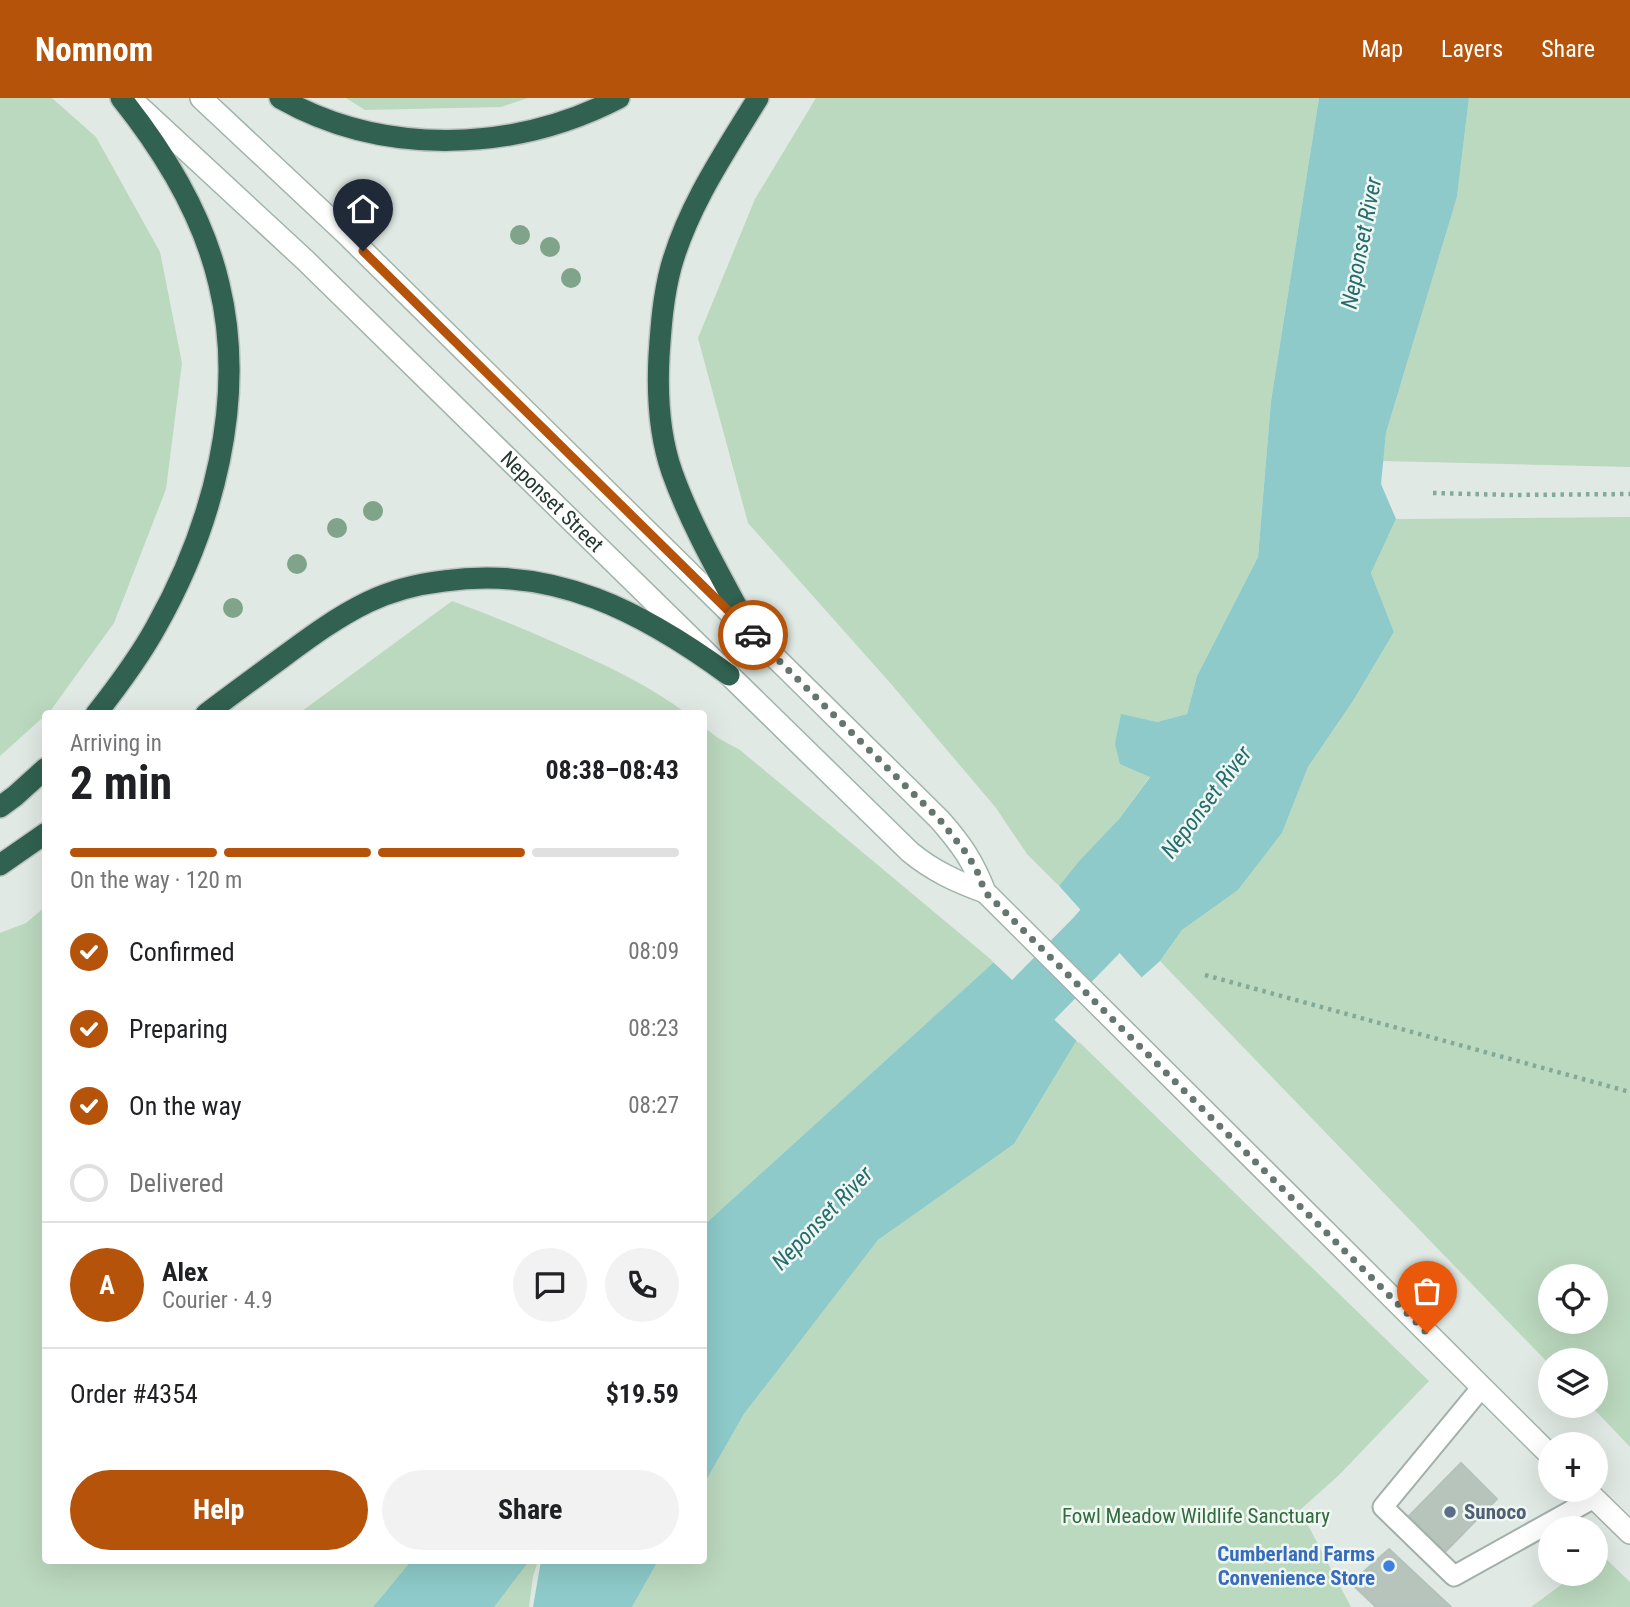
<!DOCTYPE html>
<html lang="en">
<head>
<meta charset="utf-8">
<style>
	:root { --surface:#fff; --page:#f2f2f2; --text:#202124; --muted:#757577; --line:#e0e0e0; --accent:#b45309 }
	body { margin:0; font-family:"Roboto Condensed",sans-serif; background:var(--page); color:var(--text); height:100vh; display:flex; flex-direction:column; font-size:26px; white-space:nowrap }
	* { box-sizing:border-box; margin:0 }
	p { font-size:23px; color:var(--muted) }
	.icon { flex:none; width:38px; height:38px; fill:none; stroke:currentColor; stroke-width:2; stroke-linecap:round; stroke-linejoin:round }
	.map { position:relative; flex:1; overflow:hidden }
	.sheet { position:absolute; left:42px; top:612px; width:665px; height:854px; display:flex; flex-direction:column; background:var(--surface); border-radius:7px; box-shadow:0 7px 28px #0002 }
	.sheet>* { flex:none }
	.buttons { position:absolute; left:1538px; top:1166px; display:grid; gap:14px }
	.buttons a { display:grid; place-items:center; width:70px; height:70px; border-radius:50%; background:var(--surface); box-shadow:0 7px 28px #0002; font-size:35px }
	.pin { position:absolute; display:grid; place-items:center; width:60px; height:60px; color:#fff; margin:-72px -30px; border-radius:50% 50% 50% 0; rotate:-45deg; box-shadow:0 0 7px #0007 }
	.pin .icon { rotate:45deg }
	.courier { position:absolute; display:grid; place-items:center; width:70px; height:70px; margin:-35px; border:5px solid #b45309; border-radius:50%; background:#fff; color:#222; box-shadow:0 2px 9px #0007 }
	.overview em { font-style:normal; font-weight:700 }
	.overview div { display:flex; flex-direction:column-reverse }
	.overview { display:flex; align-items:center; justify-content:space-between; height:119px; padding:0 28px }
	h1 { font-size:46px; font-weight:700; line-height:52px }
	.bar { display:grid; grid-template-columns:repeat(4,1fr); gap:10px 7px; align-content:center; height:84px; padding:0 28px }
	.bar i { height:9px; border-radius:5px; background:var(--line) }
	.bar .current { background:var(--accent) }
	.bar p { grid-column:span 4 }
	.line { display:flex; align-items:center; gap:18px; padding:0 28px; border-top:2px solid var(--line) }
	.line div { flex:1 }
	.round { display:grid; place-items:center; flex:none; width:74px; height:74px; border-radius:37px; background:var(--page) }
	ol { padding:0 28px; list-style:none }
	li { display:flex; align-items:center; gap:21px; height:77px }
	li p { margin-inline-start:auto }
	li .icon { padding:7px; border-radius:50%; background:var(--accent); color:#fff; stroke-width:4 }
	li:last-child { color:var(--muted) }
	li i { width:38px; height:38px; border:4px solid var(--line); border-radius:50% }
	.action { display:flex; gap:14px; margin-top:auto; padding:14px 28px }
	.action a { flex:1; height:80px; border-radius:42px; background:var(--accent); color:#fff; font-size:28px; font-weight:700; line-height:80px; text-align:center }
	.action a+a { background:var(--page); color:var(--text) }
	header { display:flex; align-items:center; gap:42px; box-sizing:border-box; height:98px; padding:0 35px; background:var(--accent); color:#fff }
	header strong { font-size:33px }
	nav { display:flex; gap:38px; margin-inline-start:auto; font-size:24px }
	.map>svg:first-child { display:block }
</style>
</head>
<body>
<header>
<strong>Nomnom</strong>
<nav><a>Map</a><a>Layers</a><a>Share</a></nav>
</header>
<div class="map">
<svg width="1630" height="1509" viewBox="0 0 1630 1509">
	<rect width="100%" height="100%" fill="#e0e9e4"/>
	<!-- green -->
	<path fill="#bbd9be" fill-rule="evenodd" d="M0,0H52L96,39L160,154L182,265L166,391L114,525L51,612L0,658Z
		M346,0H528L501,9L365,12Z
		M816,0H1319L1271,303L1258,459L1197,578L1187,616L1157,624L1121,617L1150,678L1119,721L1079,763L1059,788L1027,756L996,710L892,587L748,425L698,240L755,101Z
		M1469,0H1630V369L1383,363L1386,335L1457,99Z
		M1630,419V1349L1590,1307H1596V1262H1550V1267L1160,863L1182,832L1238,792L1282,735L1308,669L1353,603L1394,534L1371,475L1396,421ZM1550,1178H1596V1223H1550Z
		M452,503C495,519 537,536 578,555C616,572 653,590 687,616H298Z
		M704,629L718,640L740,652L994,864L704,1127Z
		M45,809L46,1463H411L373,1509H0V835L26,825Z
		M1077,942L1429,1283L1339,1377L1300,1412L1351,1509H632L658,1463H704V1386L744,1316L878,1142L1014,1046Z
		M1602,1457L1630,1484V1509H1531L1577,1475H1596V1461Z
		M483,1463H538L533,1478L529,1509H438Z"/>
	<!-- water -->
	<path fill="#8dcac9" d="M1319,0H1469L1457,99L1386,335L1381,386L1396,421L1371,475L1394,534L1353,603L1308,669L1282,735L1238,792L1182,832L1160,863L1141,880L1059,788L1079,763L1119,721L1150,679L1120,666L1115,646L1121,616L1157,624L1187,616L1197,578L1258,459L1271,303Z
		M994,864L1077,942L1014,1046L878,1142L744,1316L704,1386V1127Z
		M411,1463H529L494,1509H373Z
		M541,1463H658L632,1509H533Z"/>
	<!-- pier -->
	<path fill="#e0e9e4" d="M1056,786L1059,788L1144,882H1139L1097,837L1056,791Z
		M994,861L1079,940V945L991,862Z"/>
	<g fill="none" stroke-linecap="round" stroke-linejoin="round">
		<!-- river -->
		<path stroke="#8dcac9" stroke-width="58" d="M978,958L1095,839L1152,775"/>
	</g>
	<!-- building -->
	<path fill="#b6c4bc" stroke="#b3c2ba" stroke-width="2" d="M1461,1365L1497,1401L1445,1454L1409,1418Z
		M1389,1451L1451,1509H1376L1351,1485Z"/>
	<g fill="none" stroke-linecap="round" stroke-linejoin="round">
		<!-- lane casing -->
		<g stroke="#a3b0aa" stroke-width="23">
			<path id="lane" d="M1482,1289L1383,1409L1454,1478L1594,1400"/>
		</g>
		<!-- secondary casing -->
		<g stroke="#a0b4aa" stroke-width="24">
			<g id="secondary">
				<path id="s1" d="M130,0L305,162L910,754C933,773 957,784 985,794"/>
				<path d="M201,0L344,134L940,722C961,746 973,763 985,794L1550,1357"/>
				<path d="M1585,1391L1630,1435"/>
			</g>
		</g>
		<!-- highway casing -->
		<g stroke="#bdc3c1" stroke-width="24">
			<path id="highway" d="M280,0C384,59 515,54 619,0
				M751,535C724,484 691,428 672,374C659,337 657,296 659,258C661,228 663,199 671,169C688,108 725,54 758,0
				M96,616C118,588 139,560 156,529C213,428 247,301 219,186C203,117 165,55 121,0
				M206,616C231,597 257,578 283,559C310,539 337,519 368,504C391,493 418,486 444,483C554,467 643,514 729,577
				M0,709L15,698L46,670
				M0,767L46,735"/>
		</g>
		<!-- path -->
		<path stroke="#83aa98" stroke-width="4.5" stroke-dasharray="3.5 5" stroke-linecap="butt" d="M1433,395L1511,397L1630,396
			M1205,877L1630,994"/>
		<!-- lane -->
		<use href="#lane" stroke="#fff" stroke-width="19"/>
		<!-- secondary -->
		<use href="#secondary" stroke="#fff" stroke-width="21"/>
		<!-- highway -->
		<use href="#highway" stroke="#316150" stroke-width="21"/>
	</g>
	<!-- trees -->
	<g fill="#80a489">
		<circle cx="520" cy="137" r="10"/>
		<circle cx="550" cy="149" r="10"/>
		<circle cx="571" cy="180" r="10"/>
		<circle cx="373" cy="413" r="10"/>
		<circle cx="337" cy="430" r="10"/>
		<circle cx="297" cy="466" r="10"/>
		<circle cx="233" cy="510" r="10"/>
	</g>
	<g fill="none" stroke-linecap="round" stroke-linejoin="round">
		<!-- done -->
		<path stroke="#64766e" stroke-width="7" stroke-dasharray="0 12.6" d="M753,537L940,722L967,756L977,773L985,794L1427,1235"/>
		<!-- route -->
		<path stroke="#b45309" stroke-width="9" d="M363,153L753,537"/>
	</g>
	<!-- markers -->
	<circle fill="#5c6f8a" stroke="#f0f6f2" stroke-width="2.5" cx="1450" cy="1414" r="7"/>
	<circle fill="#3f7fe0" stroke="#f0f6f2" stroke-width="2.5" cx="1389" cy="1468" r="7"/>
	<g text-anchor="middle" stroke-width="5" stroke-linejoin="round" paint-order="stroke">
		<!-- street labels -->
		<g font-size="21" fill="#22382f" stroke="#f0f6f2">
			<text dy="7" stroke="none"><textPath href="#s1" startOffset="584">Neponset Street</textPath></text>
		</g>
		<!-- service labels -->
		<g font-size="21" font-weight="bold" fill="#4e5e75" stroke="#f0f6f2" text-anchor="start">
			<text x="1464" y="1421">Sunoco</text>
		</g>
		<!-- park labels -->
		<g font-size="21" fill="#316b3e" stroke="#f0f6f2">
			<text x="1196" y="1425">Fowl Meadow Wildlife Sanctuary</text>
		</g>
		<!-- shop labels -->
		<g font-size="21" font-weight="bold" fill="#366cbe" stroke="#f0f6f2" text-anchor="end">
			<text x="1375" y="1463">Cumberland Farms<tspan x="1375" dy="24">Convenience Store</tspan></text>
		</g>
		<!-- water labels -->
		<g font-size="23" font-style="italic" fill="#236d6e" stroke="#f0f6f2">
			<text transform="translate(1361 145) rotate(-79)" y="8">Neponset River</text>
			<text transform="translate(1206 704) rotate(-53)" y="8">Neponset River</text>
			<text transform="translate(822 1120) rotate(-46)" y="8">Neponset River</text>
		</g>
	</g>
</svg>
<div class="buttons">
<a><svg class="icon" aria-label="locate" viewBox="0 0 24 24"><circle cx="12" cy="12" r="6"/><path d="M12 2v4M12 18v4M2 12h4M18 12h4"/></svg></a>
<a><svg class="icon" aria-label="layers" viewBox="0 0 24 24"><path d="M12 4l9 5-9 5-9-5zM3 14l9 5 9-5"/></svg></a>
<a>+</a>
<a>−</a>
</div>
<div class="pin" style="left:1427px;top:1235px;background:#ea580c"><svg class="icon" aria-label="bag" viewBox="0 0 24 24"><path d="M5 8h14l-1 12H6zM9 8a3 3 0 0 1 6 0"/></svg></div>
<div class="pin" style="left:363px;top:153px;background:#1f2937"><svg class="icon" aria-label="home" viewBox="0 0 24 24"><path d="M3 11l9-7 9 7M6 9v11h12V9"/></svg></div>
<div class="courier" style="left:753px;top:537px"><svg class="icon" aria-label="car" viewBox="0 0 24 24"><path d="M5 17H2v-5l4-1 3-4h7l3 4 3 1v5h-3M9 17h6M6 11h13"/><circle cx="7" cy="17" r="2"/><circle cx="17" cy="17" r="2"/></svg></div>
<section class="sheet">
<div class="overview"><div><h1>2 min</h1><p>Arriving in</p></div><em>08:38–08:43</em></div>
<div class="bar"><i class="current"></i><i class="current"></i><i class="current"></i><i></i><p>On the way · 120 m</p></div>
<ol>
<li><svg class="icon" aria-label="check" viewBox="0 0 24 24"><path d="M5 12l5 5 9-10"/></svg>Confirmed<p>08:09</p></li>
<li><svg class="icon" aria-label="check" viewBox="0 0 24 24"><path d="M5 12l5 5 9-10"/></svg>Preparing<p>08:23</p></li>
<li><svg class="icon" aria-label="check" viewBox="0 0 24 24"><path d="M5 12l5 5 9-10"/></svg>On the way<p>08:27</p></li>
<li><i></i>Delivered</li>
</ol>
<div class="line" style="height:126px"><b class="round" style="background:var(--accent);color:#fff">A</b><div><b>Alex</b><p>Courier · 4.9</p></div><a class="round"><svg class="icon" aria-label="chat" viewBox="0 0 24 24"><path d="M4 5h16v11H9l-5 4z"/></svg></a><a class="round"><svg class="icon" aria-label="phone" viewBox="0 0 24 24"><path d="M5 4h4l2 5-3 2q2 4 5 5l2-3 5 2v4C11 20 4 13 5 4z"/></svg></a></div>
<div class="line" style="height:91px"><div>Order #4354</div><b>$19.59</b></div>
<div class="action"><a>Help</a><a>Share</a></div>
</section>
</div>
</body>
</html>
